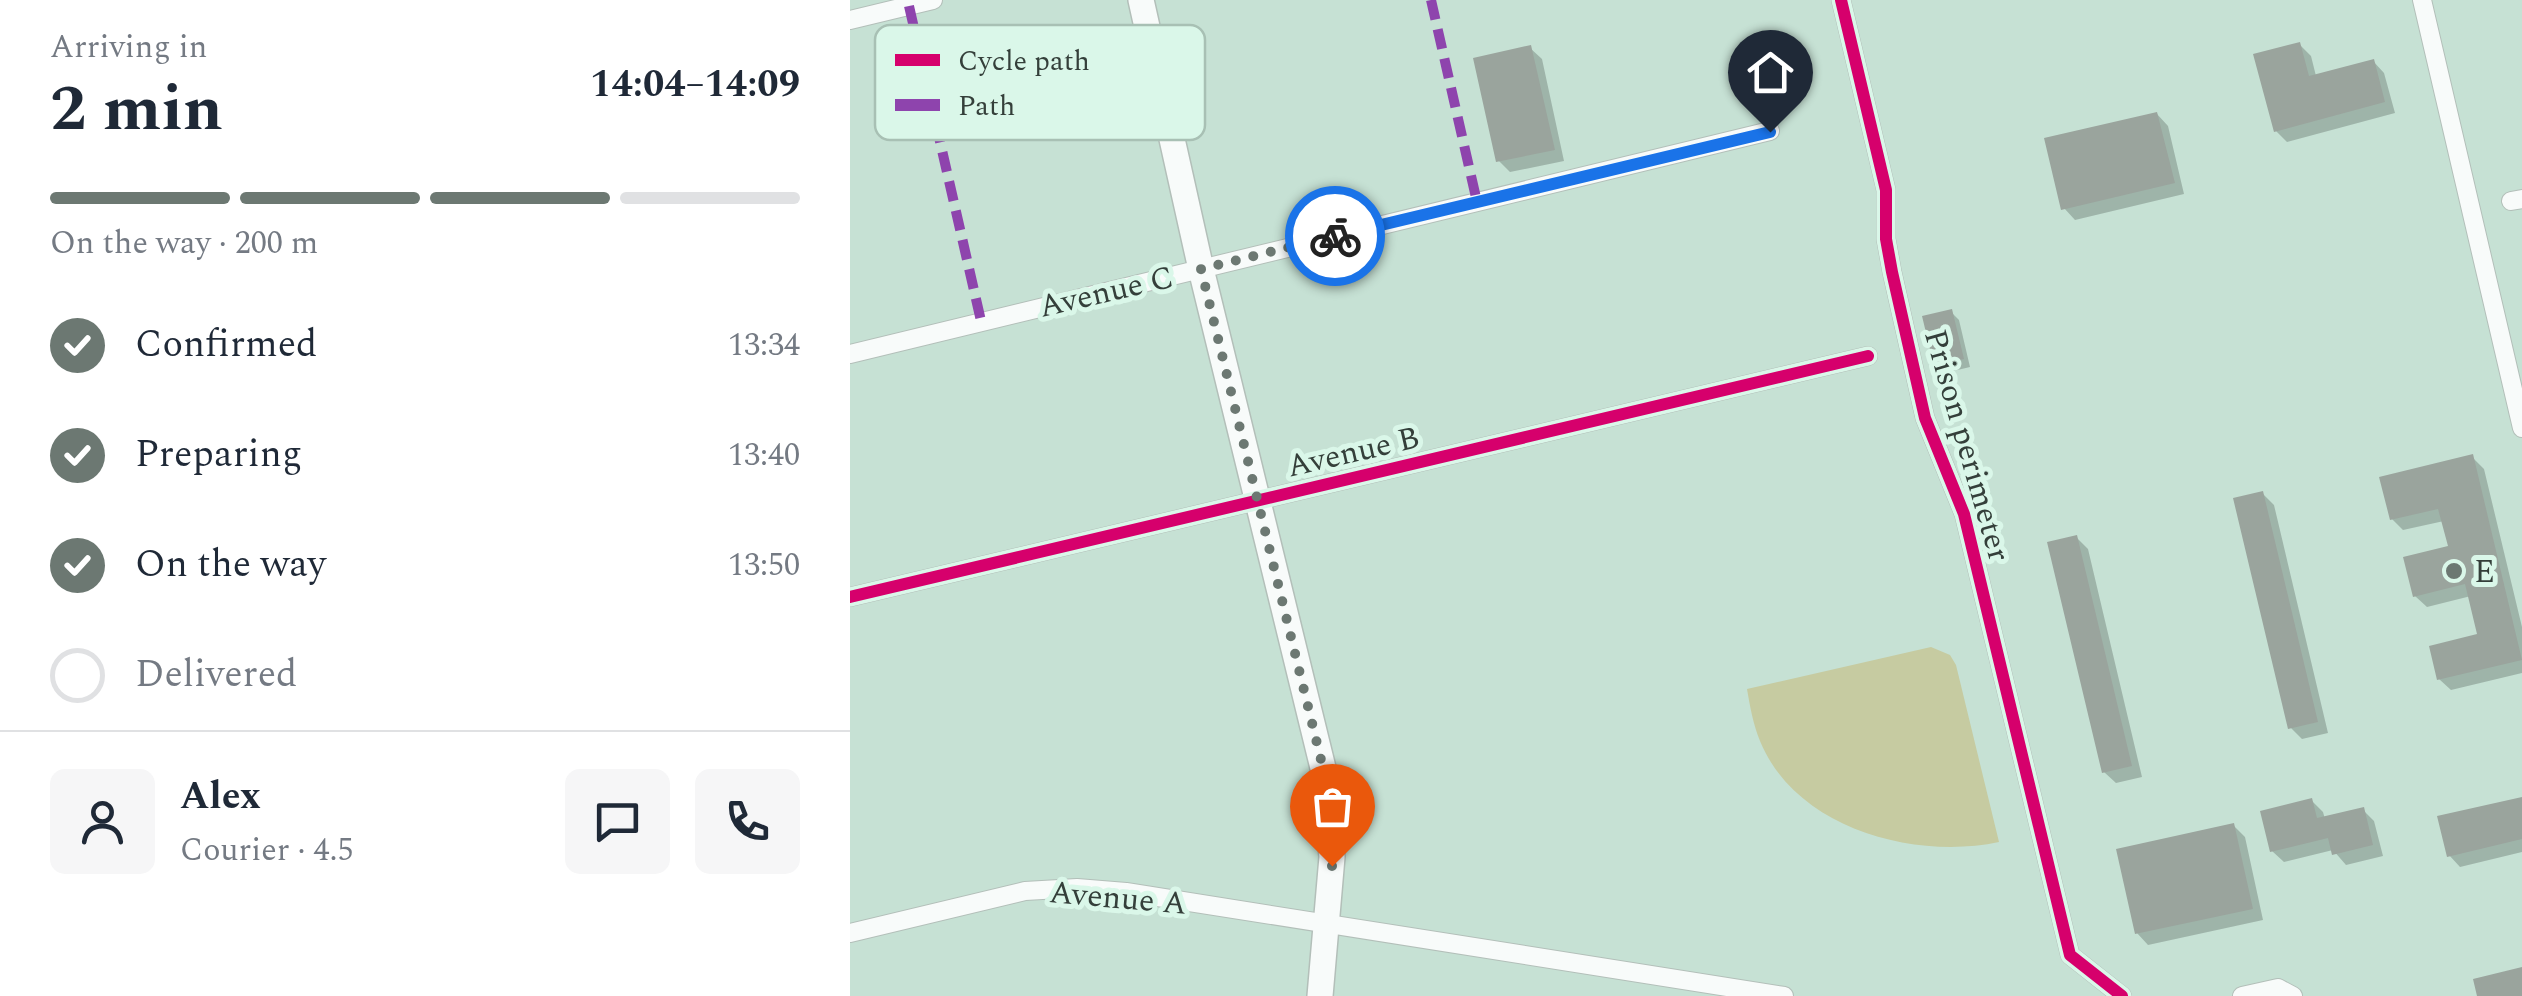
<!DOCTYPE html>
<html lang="en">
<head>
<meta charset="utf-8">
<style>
	:root { --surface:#fff; --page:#f6f6f7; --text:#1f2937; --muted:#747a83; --line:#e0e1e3; --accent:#6c7872 }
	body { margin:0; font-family:Spectral,serif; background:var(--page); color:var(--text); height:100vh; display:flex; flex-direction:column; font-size:38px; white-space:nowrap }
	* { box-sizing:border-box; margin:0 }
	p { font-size:32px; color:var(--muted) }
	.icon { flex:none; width:55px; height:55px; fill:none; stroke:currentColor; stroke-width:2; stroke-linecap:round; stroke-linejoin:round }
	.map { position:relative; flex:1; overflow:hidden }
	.sheet { display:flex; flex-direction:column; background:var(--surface); width:850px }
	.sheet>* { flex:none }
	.pin { position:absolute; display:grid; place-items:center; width:85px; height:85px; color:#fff; margin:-102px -42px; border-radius:50% 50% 50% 0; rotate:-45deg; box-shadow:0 0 10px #0007 }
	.pin .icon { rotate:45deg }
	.courier { position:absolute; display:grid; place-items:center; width:100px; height:100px; margin:-50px; border:8px solid #1a73e8; border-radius:50%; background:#fff; color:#222; box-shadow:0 2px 12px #0007 }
	.headline em { font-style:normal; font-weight:700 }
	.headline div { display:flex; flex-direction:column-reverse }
	.headline { display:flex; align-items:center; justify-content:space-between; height:170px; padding:0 50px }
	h1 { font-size:65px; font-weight:700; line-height:75px }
	.bar { display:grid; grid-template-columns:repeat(4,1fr); gap:15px 10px; align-content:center; height:120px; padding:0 50px }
	.bar i { height:12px; border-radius:8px; background:var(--line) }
	.bar .selected { background:var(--accent) }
	.bar p { grid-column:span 4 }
	.line { display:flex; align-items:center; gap:25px; padding:0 50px; border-top:2px solid var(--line) }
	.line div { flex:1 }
	.round { display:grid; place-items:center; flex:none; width:105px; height:105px; border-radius:15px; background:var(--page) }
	ol { padding:0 50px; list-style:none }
	li { display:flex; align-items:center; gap:30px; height:110px }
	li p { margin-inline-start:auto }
	li .icon { padding:10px; border-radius:50%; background:var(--accent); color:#fff; stroke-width:4 }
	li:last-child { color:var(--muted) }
	li i { width:55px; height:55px; border:5px solid var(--line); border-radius:50% }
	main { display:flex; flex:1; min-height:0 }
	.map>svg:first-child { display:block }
</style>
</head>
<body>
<main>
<section class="sheet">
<div class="headline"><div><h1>2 min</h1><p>Arriving in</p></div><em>14:04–14:09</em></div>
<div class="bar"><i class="selected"></i><i class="selected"></i><i class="selected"></i><i></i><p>On the way · 200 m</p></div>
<ol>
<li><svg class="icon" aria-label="check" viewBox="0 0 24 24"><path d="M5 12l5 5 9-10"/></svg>Confirmed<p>13:34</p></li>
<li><svg class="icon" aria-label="check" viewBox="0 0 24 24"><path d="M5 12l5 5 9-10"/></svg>Preparing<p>13:40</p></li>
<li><svg class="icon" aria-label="check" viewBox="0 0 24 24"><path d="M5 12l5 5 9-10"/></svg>On the way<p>13:50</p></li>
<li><i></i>Delivered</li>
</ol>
<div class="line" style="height:180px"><a class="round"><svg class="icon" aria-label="person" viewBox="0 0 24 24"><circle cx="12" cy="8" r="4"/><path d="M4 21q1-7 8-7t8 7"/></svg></a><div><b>Alex</b><p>Courier · 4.5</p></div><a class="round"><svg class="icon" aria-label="chat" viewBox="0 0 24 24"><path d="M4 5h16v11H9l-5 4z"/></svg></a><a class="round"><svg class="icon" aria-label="phone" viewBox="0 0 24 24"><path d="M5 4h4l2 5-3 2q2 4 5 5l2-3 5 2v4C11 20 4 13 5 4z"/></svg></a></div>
</section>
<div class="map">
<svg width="1672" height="996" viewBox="0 0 1672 996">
	<rect width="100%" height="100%" fill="#d3e3db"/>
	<!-- built -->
	<path fill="#c6e1d4" d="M0,0H1672V996H0Z"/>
	<!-- green -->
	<path fill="#c6cba1" d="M1081,647L1100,655L1106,665L1149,842C1065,860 946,829 910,741C903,724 900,706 897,689Z"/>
	<!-- shadow -->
	<path fill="#0003" d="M1449,44L1461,56L1466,76L1523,61L1534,73L1545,113L1437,142L1426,131Z
		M680,48L692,59L714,161L660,172L649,161Z
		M1307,114L1318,126L1334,194L1225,220L1214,208Z
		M1101,312L1109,320L1120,367L1095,373L1086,365Z
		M1622,457L1634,469L1672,627V673L1601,690L1589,679L1630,636L1621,596L1577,607L1565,596L1601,548L1594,521L1553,530L1542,519Z
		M1413,494L1424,505L1478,733L1452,739L1441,728Z
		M1227,538L1238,549L1292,777L1266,783L1254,772Z
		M1672,799V852L1610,867L1599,855Z
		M1462,801L1473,812L1475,819L1513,810L1524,821L1533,856L1496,865L1483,850L1434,862L1422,851Z
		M1384,826L1395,837L1413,920L1298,945L1287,933Z"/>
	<!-- building -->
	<path fill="#9aa49d" d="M1450,42L1459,76L1524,59L1535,102L1424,132L1403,54Z
		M681,45L705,150L646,162L623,58Z
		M1307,112L1325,183L1211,210L1194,138Z
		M1102,309L1114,359L1084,366L1072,316Z
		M1623,454L1672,660L1587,680L1579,646L1627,634L1615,584L1563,597L1553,557L1598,546L1588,509L1540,520L1529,477Z
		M1413,491L1468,722L1438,729L1383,498Z
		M1227,535L1282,766L1252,773L1197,542Z
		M1672,797V839L1597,857L1587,816Z
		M1462,798L1467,818L1514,807L1523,845L1482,855L1478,838L1420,852L1410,811Z
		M1384,823L1403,909L1285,934L1266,849Z
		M1672,967V996H1627L1623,979Z"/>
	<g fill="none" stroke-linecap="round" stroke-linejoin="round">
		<!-- street casing -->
		<g stroke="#b3bfb9" stroke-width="20">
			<path id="street" d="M991,0L1036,190V239L1042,272L1075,418L1114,514L1220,955L1272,996
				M1572,0L1672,428
				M0,20L83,0
				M1661,201L1672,199
				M0,354L920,131
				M0,597L1018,356
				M0,933L175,891L227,888L276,892L934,996
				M1392,996L1428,988L1443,996"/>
		</g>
		<!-- secondary casing -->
		<g stroke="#b3bfb9" stroke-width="28">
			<path id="secondary" d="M291,0L351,269L474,772L482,857L470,996"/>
		</g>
		<!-- street -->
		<use href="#street" stroke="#f8fbfa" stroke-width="18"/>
		<!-- secondary -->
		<use href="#secondary" stroke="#f8fbfa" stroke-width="25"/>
		<!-- quiet -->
		<path stroke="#8e44ad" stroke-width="10" stroke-dasharray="20 10" stroke-linecap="butt" d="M581,0L627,202
			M59,6L131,321"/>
		<!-- cycleway casing -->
		<g stroke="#daf7e9" stroke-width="19">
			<path id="cycleway" d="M991,0L1036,190V239L1042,272L1075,418L1114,514L1220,955L1272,996
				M0,597L1018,356"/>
		</g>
		<!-- cycleway -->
		<use href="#cycleway" stroke="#d6006c" stroke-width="12"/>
	</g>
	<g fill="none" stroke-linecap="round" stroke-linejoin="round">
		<!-- done -->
		<path stroke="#6c7872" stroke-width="10" stroke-dasharray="0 18" d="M482,866L474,772L351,269L485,236"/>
		<!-- route -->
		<path stroke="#1a73e8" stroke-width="12" d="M485,236L920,132"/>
	</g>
	<!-- markers -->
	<circle fill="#6c7872" stroke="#daf7e9" stroke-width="4" cx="1604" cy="571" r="10"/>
	<g text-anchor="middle" stroke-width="10" stroke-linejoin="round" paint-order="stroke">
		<!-- street labels -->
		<g font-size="32" fill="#343f3a" stroke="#daf7e9">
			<text transform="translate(256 291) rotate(-13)" y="11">Avenue C</text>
			<text transform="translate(1118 445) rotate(74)" y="11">Prison perimeter</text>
			<text transform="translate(503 451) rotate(-13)" y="11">Avenue B</text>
			<text transform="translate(268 897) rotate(5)" y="11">Avenue A</text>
		</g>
		<!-- poi labels -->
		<g font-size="32" fill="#343f3a" stroke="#daf7e9" text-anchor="start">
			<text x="1624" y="582">E</text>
		</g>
	</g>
	<!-- legend -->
	<rect x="25" y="25" width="330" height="115" rx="15" fill="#daf7e9" stroke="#a8c0b4" stroke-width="2.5"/>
	<rect x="45" y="54" width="45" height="12" fill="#d6006c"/>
	<rect x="45" y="99" width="45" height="12" fill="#8e44ad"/>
	<g font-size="28" fill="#343f3a">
		<text x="108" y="70">Cycle path</text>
		<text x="108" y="115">Path</text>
	</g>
</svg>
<div class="pin" style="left:482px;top:866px;background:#ea580c"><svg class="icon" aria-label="bag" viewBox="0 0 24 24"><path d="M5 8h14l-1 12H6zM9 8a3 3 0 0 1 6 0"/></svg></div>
<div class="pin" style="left:920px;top:132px;background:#1f2937"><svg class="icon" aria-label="home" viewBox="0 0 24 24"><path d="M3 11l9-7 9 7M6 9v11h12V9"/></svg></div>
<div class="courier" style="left:485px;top:236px"><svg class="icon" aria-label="bike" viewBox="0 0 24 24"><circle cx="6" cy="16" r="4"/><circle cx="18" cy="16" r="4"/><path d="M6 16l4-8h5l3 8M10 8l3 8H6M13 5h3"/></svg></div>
</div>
</main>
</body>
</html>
